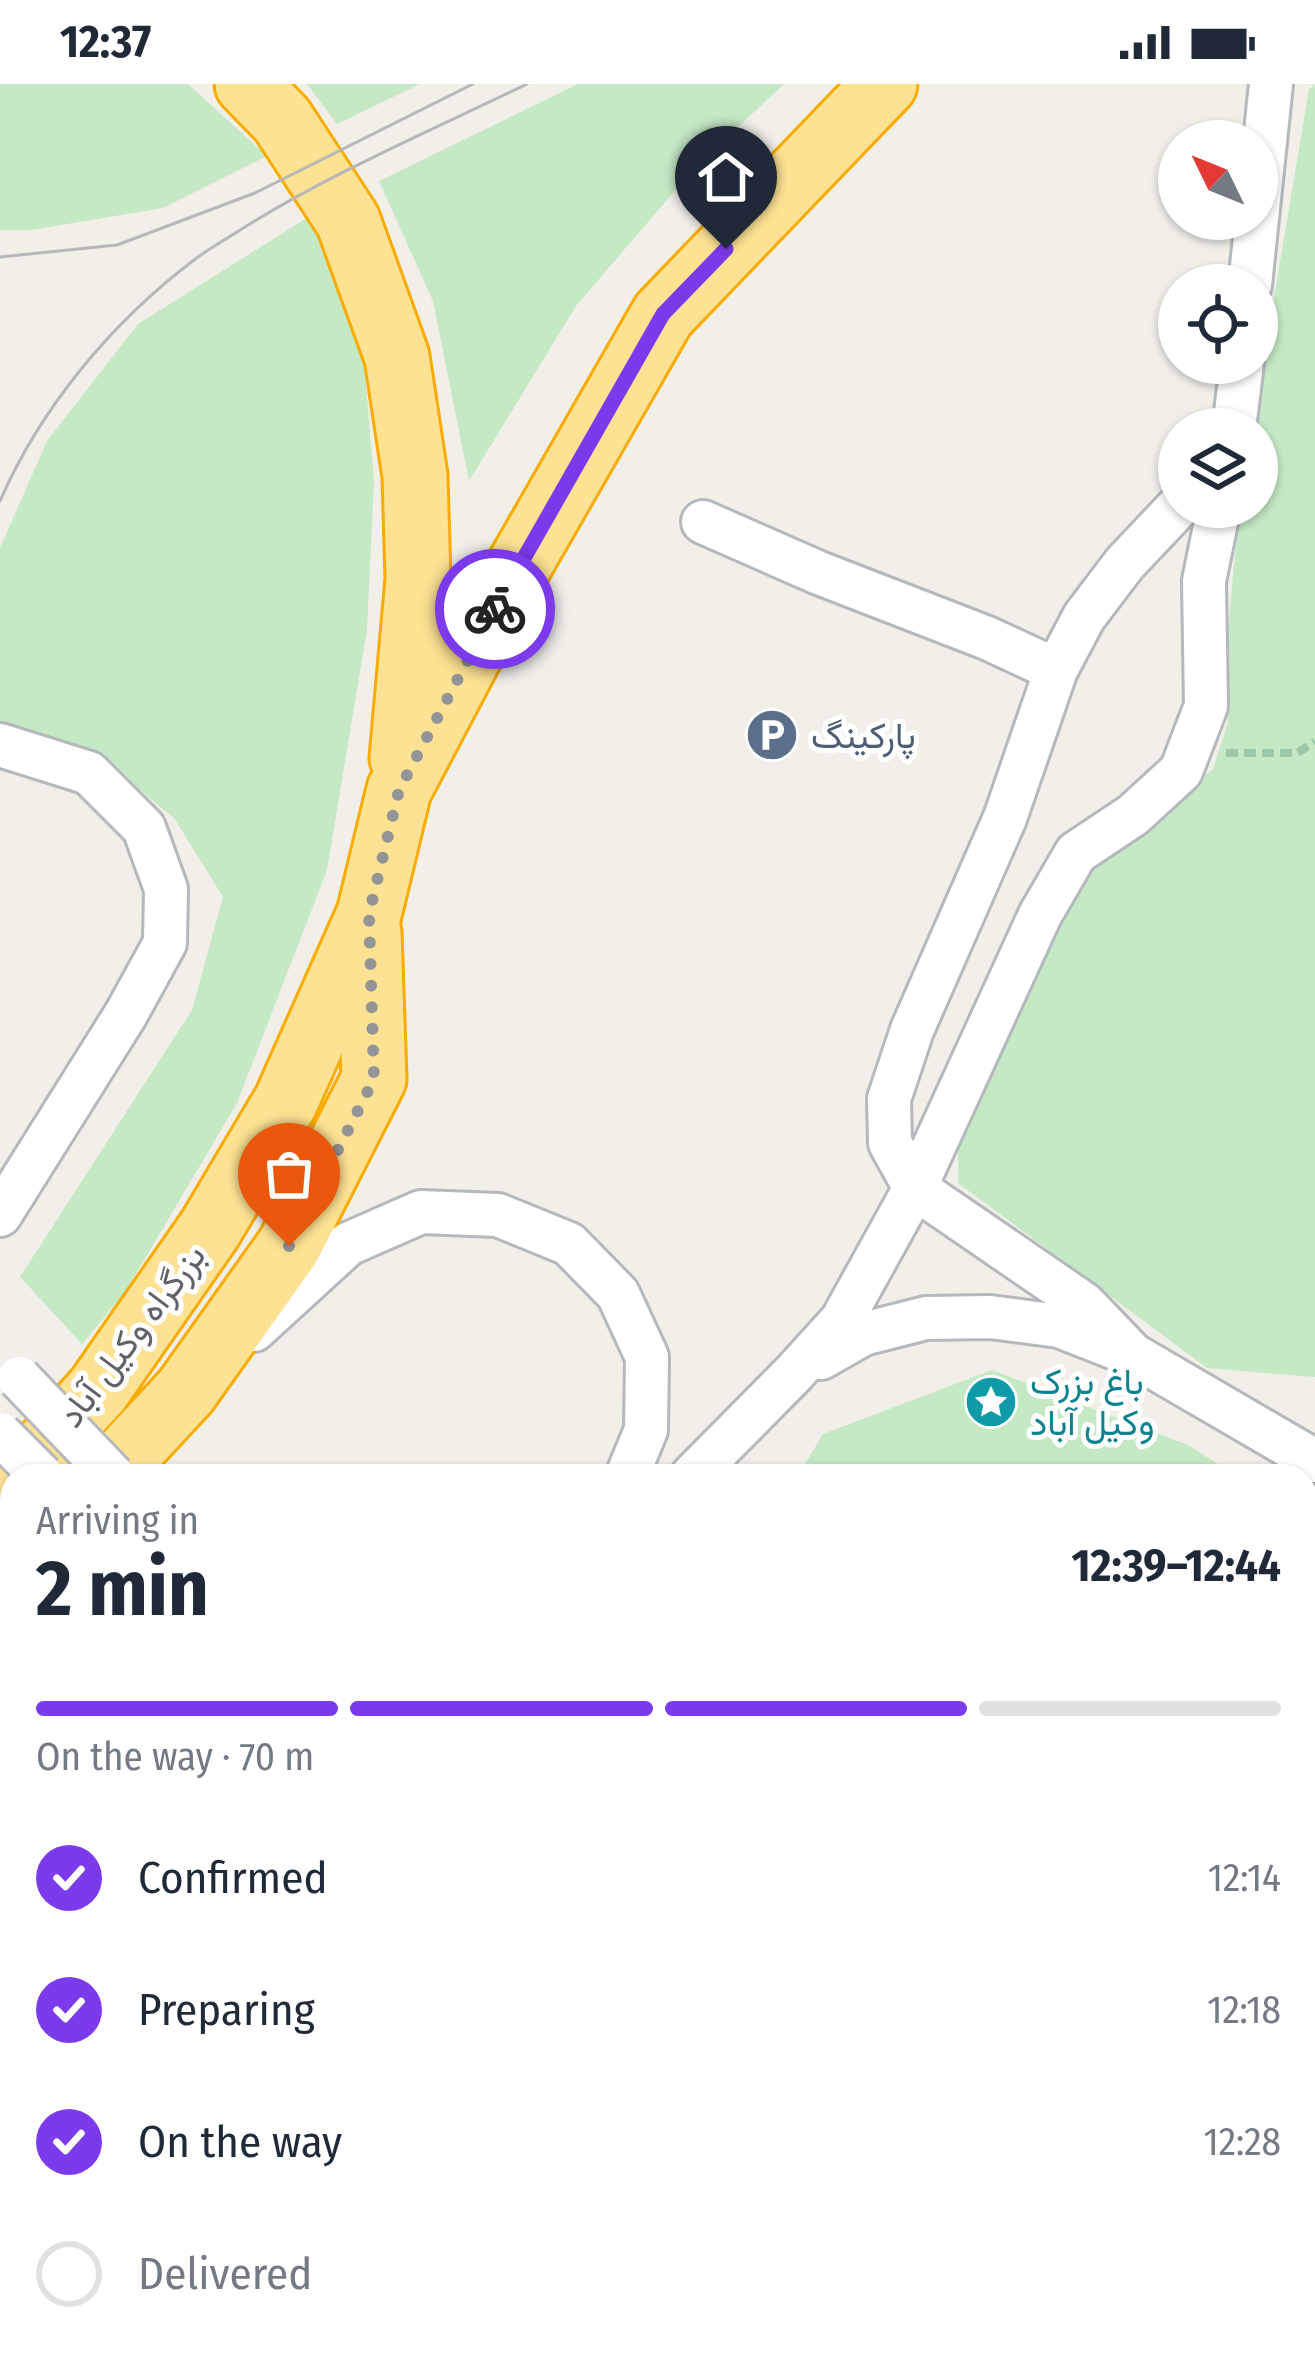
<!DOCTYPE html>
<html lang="en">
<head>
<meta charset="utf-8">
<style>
	:root { --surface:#fff; --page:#f6f6f7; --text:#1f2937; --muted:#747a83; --line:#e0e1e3; --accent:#7c3aed }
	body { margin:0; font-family:"Fira Sans Condensed",Vazirmatn,sans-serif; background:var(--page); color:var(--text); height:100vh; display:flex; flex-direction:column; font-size:45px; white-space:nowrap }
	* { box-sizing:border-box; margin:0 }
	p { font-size:39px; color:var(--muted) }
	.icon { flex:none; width:66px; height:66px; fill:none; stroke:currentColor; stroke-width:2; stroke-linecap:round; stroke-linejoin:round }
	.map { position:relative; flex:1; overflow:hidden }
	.details { position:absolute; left:0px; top:1380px; width:1317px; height:903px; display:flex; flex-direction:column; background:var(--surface); border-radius:36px 36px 0 0; box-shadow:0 3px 9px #0004 }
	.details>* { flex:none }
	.needle { width:78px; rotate:313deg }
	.controls { position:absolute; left:1158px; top:36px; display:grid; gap:24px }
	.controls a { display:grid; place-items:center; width:120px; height:120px; border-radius:50%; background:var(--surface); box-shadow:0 3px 9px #0004; font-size:60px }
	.pin { position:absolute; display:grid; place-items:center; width:102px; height:102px; color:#fff; margin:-123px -51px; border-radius:50% 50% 50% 0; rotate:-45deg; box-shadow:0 0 12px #0007 }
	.pin .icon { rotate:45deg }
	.courier { position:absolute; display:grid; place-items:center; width:120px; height:120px; margin:-60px; border:9px solid #7c3aed; border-radius:50%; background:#fff; color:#222; box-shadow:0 3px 15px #0007 }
	.summary em { font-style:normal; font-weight:700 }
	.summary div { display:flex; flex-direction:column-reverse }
	.summary { display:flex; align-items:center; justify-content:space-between; height:204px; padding:0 36px }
	h1 { font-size:78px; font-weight:700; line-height:90px }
	.bar { display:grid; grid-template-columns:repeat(4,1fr); gap:18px 12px; align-content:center; height:144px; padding:0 36px }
	.bar i { height:15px; border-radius:9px; background:var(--line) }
	.bar .on { background:var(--accent) }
	.bar p { grid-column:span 4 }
	ol { padding:0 36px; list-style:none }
	li { display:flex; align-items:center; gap:36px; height:132px }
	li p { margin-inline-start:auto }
	li .icon { padding:12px; border-radius:50%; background:var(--accent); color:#fff; stroke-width:4 }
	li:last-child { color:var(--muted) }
	li i { width:66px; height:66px; border:6px solid var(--line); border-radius:50% }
	.status { display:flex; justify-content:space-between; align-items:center; height:84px; padding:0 60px; background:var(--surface); direction:ltr }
	.status svg { height:33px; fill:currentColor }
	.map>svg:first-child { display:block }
</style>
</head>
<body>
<div class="status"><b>12:37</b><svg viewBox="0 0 49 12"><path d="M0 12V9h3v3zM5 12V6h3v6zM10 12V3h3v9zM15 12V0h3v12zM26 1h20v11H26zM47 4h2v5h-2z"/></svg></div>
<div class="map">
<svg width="1315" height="2282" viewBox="0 0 1315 2282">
	<rect width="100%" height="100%" fill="#f1efe8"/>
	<!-- green -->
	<path fill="#c5e8c5" d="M0,0H188L267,72L163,124L31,146H0Z
		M307,0H420L337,40Z
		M578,0H784L696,82L576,222L469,397L433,217L379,97Z
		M1315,0V1293L1207,1284L958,1099V1052L1076,796L1213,685L1228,638L1227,558L1239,424L1257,423V345H1252L1309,5Z
		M310,132L362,253L374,396L367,545L327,786L237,1019L124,1210L82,1260L20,1193L192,926L223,813L174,734L109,681L0,643V464L47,357L138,240Z
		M992,1286L1188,1361L1237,1392H798L823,1350Z
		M1305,1435L1315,1441V2282H476L479,2271H1305Z"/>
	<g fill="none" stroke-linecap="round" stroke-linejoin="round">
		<!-- river -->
		<path stroke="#aadaff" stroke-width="69" d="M1305,1770L1315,1751
			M1233,2271L1238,2282"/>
		<!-- minor casing -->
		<g stroke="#b5b8bc" stroke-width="48">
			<path id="minor" d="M1250,201L1271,0
				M1234,345L1242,279
				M703,438L819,489L987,554L1056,586
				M0,661L89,689L144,744L166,805L165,859L126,930L0,1131
				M254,1246L348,1160L421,1128L498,1131L569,1160L618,1210L647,1273L646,1346L627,1392
				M1133,1271L1084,1220L915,1104L890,1059L889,1015L912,946L1005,734L1056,586L1084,533L1125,479L1179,422
				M821,1274L863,1250L926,1234L990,1233L1059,1242L1133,1271L1315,1377
				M692,1392L794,1289L842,1236L915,1104L1040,831L1076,769L1133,731L1181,687L1206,622L1204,497L1219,423
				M0,1969L12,1968
				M1071,2271L1074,2282"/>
		</g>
		<!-- highway casing -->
		<g stroke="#f9ab00" stroke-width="69">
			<path id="highway" d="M247,0L282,36L348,137L397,273L415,392L418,495L402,674
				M19,1392L98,1306L210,1145L286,1017L369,830L399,706L492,529L663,231L885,0
				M107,1392L186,1307L289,1162L374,995L369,848
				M0,1501L12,1491"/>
		</g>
		<!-- path -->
		<path stroke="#9cc7a9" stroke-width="8" stroke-dasharray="12 6" stroke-linecap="butt" d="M1226,669H1297L1315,658
			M1305,1508L1315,1497
			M1305,1795L1315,1800
			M579,2271V2282"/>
		<!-- minor -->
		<use href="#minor" stroke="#fff" stroke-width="42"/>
		<!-- highway -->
		<use href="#highway" stroke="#fde293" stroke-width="63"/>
		<!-- tram -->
		<path stroke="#b6b7b8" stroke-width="3" d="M0,173L117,161L255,109L473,0
			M0,417C41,323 112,238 194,176C208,165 225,156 240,146C331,89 430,47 527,0"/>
		<!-- minor-bridge casing -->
		<g stroke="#b5b8bc" stroke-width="48" stroke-linecap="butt">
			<path id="minor-bridge" d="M19,1294L113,1392
				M0,1350L42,1392"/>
		</g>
		<!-- minor-bridge -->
		<use href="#minor-bridge" stroke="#fff" stroke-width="42"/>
	</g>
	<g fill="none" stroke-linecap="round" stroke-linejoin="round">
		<!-- done -->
		<path stroke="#929495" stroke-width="12" stroke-dasharray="0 21.6" d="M289,1162L374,995L369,830L399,706L495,525"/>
		<!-- route -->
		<path stroke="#7c3aed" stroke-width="15" d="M495,525L663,230L726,165"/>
	</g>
	<!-- icons -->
	<defs>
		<g id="parking-disc" transform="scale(2.7)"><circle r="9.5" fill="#5c6f8a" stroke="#fff"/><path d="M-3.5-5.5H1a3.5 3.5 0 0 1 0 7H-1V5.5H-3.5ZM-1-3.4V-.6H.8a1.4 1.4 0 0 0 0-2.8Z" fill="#fff"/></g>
		<g id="sight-disc" transform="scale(2.7)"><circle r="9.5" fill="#0f9aa8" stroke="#fff"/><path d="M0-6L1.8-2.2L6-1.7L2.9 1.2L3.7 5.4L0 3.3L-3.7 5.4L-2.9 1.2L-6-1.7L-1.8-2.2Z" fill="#fff"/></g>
	</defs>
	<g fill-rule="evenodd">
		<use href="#parking-disc" x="772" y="651"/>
		<use href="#sight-disc" x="991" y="1318"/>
	</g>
	<g text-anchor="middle" stroke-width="10" stroke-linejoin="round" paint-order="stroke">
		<!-- service labels -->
		<g font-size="36" fill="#4e5e75" stroke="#fff" text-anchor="start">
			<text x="811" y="664">پارکینگ</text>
		</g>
		<!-- street labels -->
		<g font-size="36" fill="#5f6368" stroke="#fff">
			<text transform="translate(131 1251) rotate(-53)" y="13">بزرگراه وکیل آباد</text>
		</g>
		<!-- culture labels -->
		<g font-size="36" fill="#0d838f" stroke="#fff" text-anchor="start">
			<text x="1030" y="1310">باغ بزرک<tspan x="1030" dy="41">وکیل آباد</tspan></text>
		</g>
	</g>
</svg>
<div class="controls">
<a><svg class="needle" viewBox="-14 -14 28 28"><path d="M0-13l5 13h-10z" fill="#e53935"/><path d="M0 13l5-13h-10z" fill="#747a83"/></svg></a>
<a><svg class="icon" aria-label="locate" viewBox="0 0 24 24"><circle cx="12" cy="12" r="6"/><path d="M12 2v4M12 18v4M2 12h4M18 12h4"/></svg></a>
<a><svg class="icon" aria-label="layers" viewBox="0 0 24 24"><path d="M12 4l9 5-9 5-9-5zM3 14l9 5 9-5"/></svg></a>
</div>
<div class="pin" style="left:289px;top:1162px;background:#ea580c"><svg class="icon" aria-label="bag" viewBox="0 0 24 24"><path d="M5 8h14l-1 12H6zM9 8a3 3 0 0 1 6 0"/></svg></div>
<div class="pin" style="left:726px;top:165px;background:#1f2937"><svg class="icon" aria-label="home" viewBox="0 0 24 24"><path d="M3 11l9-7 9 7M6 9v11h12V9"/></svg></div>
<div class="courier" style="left:495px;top:525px"><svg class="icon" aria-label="bike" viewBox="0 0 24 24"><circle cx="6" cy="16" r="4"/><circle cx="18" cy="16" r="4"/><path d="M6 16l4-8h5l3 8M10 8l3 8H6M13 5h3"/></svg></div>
<section class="details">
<div class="summary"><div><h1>2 min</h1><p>Arriving in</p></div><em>12:39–12:44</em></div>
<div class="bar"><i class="on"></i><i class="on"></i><i class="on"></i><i></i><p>On the way · 70 m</p></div>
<ol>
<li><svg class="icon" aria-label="check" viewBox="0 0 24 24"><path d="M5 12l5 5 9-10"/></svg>Confirmed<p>12:14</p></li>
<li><svg class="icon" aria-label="check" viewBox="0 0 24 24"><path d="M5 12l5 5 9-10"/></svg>Preparing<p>12:18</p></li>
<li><svg class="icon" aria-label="check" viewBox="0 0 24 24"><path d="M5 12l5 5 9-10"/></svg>On the way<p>12:28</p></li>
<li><i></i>Delivered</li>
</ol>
</section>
</div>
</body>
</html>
